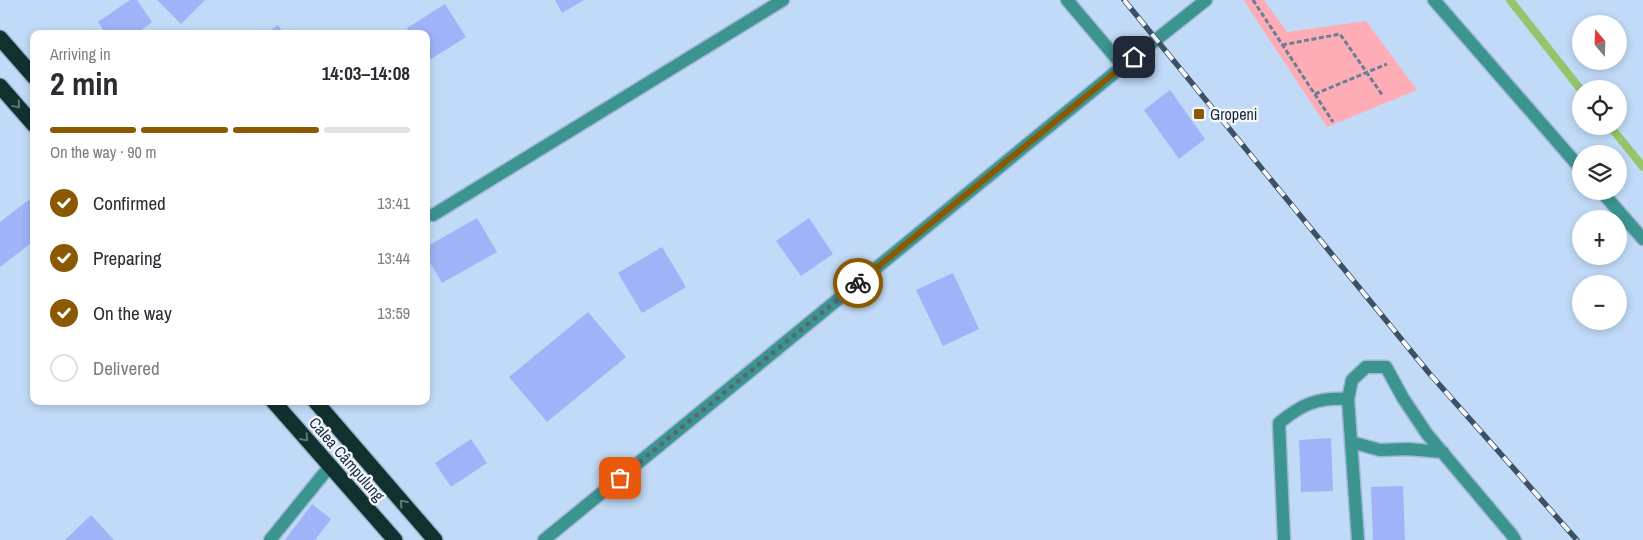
<!DOCTYPE html>
<html lang="en">
<head>
<meta charset="utf-8">
<style>
	:root { --surface:#fff; --page:#f2f2f3; --text:#2b2b33; --muted:#7c7c81; --line:#e1e1e2; --accent:#8b5902 }
	body { margin:0; font-family:"Archivo Narrow",sans-serif; background:var(--page); color:var(--text); height:100vh; display:flex; flex-direction:column; font-size:19px; white-space:nowrap }
	* { box-sizing:border-box; margin:0 }
	p { font-size:16px; color:var(--muted) }
	.icon { flex:none; width:28px; height:28px; fill:none; stroke:currentColor; stroke-width:2; stroke-linecap:round; stroke-linejoin:round }
	.map { position:relative; flex:1; overflow:hidden }
	.side { position:absolute; left:30px; top:30px; width:400px; height:375px; display:flex; flex-direction:column; background:var(--surface); border-radius:10px; box-shadow:0 2px 8px #0003 }
	.side>* { flex:none }
	.needle { width:32px; rotate:341deg }
	.tools { position:absolute; left:1572px; top:15px; display:grid; gap:10px }
	.tools a { display:grid; place-items:center; width:55px; height:55px; border-radius:50%; background:var(--surface); box-shadow:0 2px 8px #0003; font-size:25px }
	.pin { position:absolute; display:grid; place-items:center; width:42px; height:42px; color:#fff; margin:-21px; border-radius:10px; box-shadow:0 2px 8px #0006 }
	.courier { position:absolute; display:grid; place-items:center; width:50px; height:50px; margin:-25px; border:4px solid #8b5902; border-radius:50%; background:#fff; color:#222; box-shadow:0 1px 6px #0007 }
	.summary em { font-style:normal; font-weight:700 }
	.summary div { display:flex; flex-direction:column-reverse }
	.summary { display:flex; align-items:center; justify-content:space-between; height:85px; padding:0 20px }
	h1 { font-size:32px; font-weight:700; line-height:38px }
	.bar { display:grid; grid-template-columns:repeat(4,1fr); gap:8px 5px; align-content:center; height:60px; padding:0 20px }
	.bar i { height:6px; border-radius:4px; background:var(--line) }
	.bar .current { background:var(--accent) }
	.bar p { grid-column:span 4 }
	ol { padding:0 20px; list-style:none }
	li { display:flex; align-items:center; gap:15px; height:55px }
	li p { margin-inline-start:auto }
	li .icon { padding:5px; border-radius:50%; background:var(--accent); color:#fff; stroke-width:4 }
	li:last-child { color:var(--muted) }
	li i { width:28px; height:28px; border:2px solid var(--line); border-radius:50% }
	.map>svg:first-child { display:block }
</style>
</head>
<body>
<div class="map">
<svg width="1643" height="540" viewBox="0 0 1643 540">
	<rect width="100%" height="100%" fill="#c0daf7"/>
	<!-- green -->
	<path fill="#feadb6" d="M1246,0H1264L1287,32L1366,21L1417,90L1327,127L1244,1Z"/>
	<g fill="none" stroke-linecap="round" stroke-linejoin="round">
		<!-- stream -->
		<path stroke="#96c46c" stroke-width="8" d="M1510,0L1581,90
			M1610,126L1643,167"/>
	</g>
	<!-- building -->
	<path fill="#9fb3f8" d="M130,0H137L152,22L136,34H106L98,22Z
		M157,0H205L181,24Z
		M555,0H584L562,13Z
		M445,4L466,37L428,61L426,57V34H411L407,28Z
		M278,25L284,34H265Z
		M1170,90L1205,139L1179,159L1144,110Z
		M34,196V241L0,267V222Z
		M477,218L497,252L442,283L426,256V247Z
		M809,218L833,254L801,276L776,241Z
		M662,247L686,287L642,313L618,273Z
		M953,273L979,329L943,346L916,290Z
		M588,312L626,357L547,422L509,377Z
		M1331,438L1333,491L1301,492L1299,440Z
		M471,439L487,463L451,487L435,463Z
		M1403,486L1405,540H1373L1371,487Z
		M312,504L331,519L315,540H285Z
		M91,515L114,540H65Z"/>
	<g fill="none" stroke-linecap="round" stroke-linejoin="round">
		<!-- minor casing -->
		<g stroke="#9fb7d2" stroke-width="15">
			<path id="minor" d="M1067,0L1123,66
				M1434,0L1581,169
				M1601,191L1643,239
				M433,215L783,0
				M1351,442L1380,450L1408,449L1443,452
				M270,540L330,466
				M544,540L1123,66L1206,0
				M1284,540L1279,423C1302,404 1318,397 1348,399
				M1358,540L1348,399L1352,380L1366,367H1386L1403,398L1427,434L1512,535L1515,540"/>
		</g>
		<!-- highway casing -->
		<g stroke="#9fb7d2" stroke-width="18">
			<path id="highway" d="M0,38L34,77
				M0,86L34,125
				M273,401L395,540
				M315,401L435,540"/>
		</g>
		<!-- path -->
		<path stroke="#697f96" stroke-width="3" stroke-dasharray="5 2.5" stroke-linecap="butt" d="M1253,0L1333,122
			M1282,45L1340,34L1383,96
			M1315,94L1387,64"/>
		<!-- minor -->
		<use href="#minor" stroke="#3b9490" stroke-width="12"/>
		<!-- highway -->
		<use href="#highway" stroke="#11312f" stroke-width="15"/>
		<!-- rail casing -->
		<g stroke="#3d5065" stroke-width="5.5">
			<path id="rail" d="M1124,0L1429,373L1577,540"/>
		</g>
		<!-- rail -->
		<use href="#rail" stroke="#f4f8fd" stroke-width="4" stroke-dasharray="11" stroke-linecap="butt"/>
	</g>
	<!-- one-way arrows -->
	<defs><path id="oneway-chevron" d="M-2-3.5L2.5 0L-2 3.5" fill="none" stroke-width="1.6" stroke-linecap="round" stroke-linejoin="round" transform="scale(1.25)"/></defs>
	<g stroke="#607777">
		<use href="#oneway-chevron" transform="translate(17 105) rotate(50)"/>
		<use href="#oneway-chevron" transform="translate(305 438) rotate(49)"/>
		<use href="#oneway-chevron" transform="translate(403 503) rotate(-131)"/>
	</g>
	<g fill="none" stroke-linecap="round" stroke-linejoin="round">
		<!-- done -->
		<path stroke="#53687d" stroke-width="5" stroke-dasharray="0 9" d="M620,478L858,283"/>
		<!-- route -->
		<path stroke="#8b5902" stroke-width="6" d="M858,283L1134,57"/>
	</g>
	<!-- markers -->
	<rect fill="#8b5902" stroke="#f4f8fd" stroke-width="2" x="1193" y="108" width="12" height="12" rx="2.5"/>
	<g text-anchor="middle" stroke-width="4.5" stroke-linejoin="round" paint-order="stroke">
		<!-- poi labels -->
		<g font-size="16" fill="#192a3c" stroke="#f4f8fd" text-anchor="start">
			<text x="1210" y="120">Gropeni</text>
		</g>
		<!-- street labels -->
		<g font-size="16" fill="#192a3c" stroke="#f4f8fd">
			<text transform="translate(347 459) rotate(49)" y="6">Calea Câmpulung</text>
		</g>
	</g>
</svg>
<div class="tools">
<a><svg class="needle" viewBox="-14 -14 28 28"><path d="M0-13l5 13h-10z" fill="#e53935"/><path d="M0 13l5-13h-10z" fill="#7c7c81"/></svg></a>
<a><svg class="icon" aria-label="locate" viewBox="0 0 24 24"><circle cx="12" cy="12" r="6"/><path d="M12 2v4M12 18v4M2 12h4M18 12h4"/></svg></a>
<a><svg class="icon" aria-label="layers" viewBox="0 0 24 24"><path d="M12 4l9 5-9 5-9-5zM3 14l9 5 9-5"/></svg></a>
<a>+</a>
<a>−</a>
</div>
<div class="pin" style="left:620px;top:478px;background:#ea580c"><svg class="icon" aria-label="bag" viewBox="0 0 24 24"><path d="M5 8h14l-1 12H6zM9 8a3 3 0 0 1 6 0"/></svg></div>
<div class="pin" style="left:1134px;top:57px;background:#1f2937"><svg class="icon" aria-label="home" viewBox="0 0 24 24"><path d="M3 11l9-7 9 7M6 9v11h12V9"/></svg></div>
<div class="courier" style="left:858px;top:283px"><svg class="icon" aria-label="bike" viewBox="0 0 24 24"><circle cx="6" cy="16" r="4"/><circle cx="18" cy="16" r="4"/><path d="M6 16l4-8h5l3 8M10 8l3 8H6M13 5h3"/></svg></div>
<section class="side">
<div class="summary"><div><h1>2 min</h1><p>Arriving in</p></div><em>14:03–14:08</em></div>
<div class="bar"><i class="current"></i><i class="current"></i><i class="current"></i><i></i><p>On the way · 90 m</p></div>
<ol>
<li><svg class="icon" aria-label="check" viewBox="0 0 24 24"><path d="M5 12l5 5 9-10"/></svg>Confirmed<p>13:41</p></li>
<li><svg class="icon" aria-label="check" viewBox="0 0 24 24"><path d="M5 12l5 5 9-10"/></svg>Preparing<p>13:44</p></li>
<li><svg class="icon" aria-label="check" viewBox="0 0 24 24"><path d="M5 12l5 5 9-10"/></svg>On the way<p>13:59</p></li>
<li><i></i>Delivered</li>
</ol>
</section>
</div>
</body>
</html>
